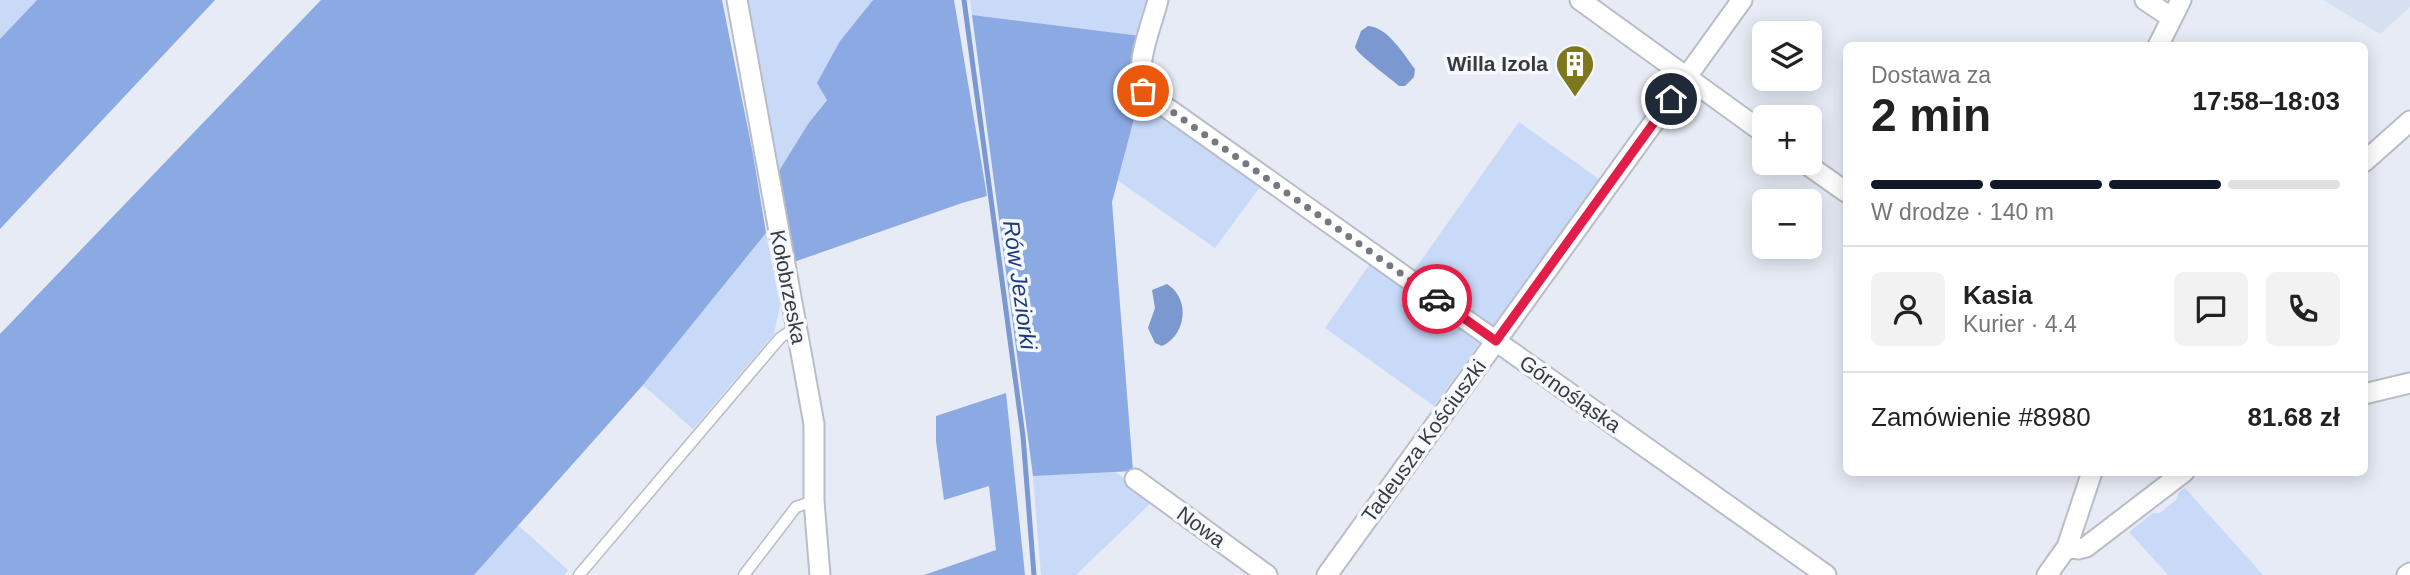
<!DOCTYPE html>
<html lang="pl">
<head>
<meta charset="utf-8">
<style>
	:root { --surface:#fff; --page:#f2f2f2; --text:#222; --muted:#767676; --line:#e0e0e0; --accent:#111827 }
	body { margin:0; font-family:Helvetica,sans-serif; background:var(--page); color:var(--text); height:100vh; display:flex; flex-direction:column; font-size:26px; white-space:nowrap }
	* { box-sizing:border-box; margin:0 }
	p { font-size:23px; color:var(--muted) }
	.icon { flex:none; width:38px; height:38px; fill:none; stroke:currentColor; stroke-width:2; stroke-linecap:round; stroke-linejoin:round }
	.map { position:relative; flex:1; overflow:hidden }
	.side { position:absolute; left:1843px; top:42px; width:525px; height:434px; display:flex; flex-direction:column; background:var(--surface); border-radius:10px; box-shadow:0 4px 18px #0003 }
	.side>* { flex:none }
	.buttons { position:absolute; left:1752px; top:21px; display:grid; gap:14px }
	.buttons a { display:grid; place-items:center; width:70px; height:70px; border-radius:10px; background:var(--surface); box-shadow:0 4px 18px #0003; font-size:35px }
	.pin { position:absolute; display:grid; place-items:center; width:60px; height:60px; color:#fff; margin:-30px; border:4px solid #fff; border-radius:50%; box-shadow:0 2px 7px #0007 }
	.courier { position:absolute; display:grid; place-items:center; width:70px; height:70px; margin:-35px; border:5px solid #e11d48; border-radius:50%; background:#fff; color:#222; box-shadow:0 2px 9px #0007 }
	.overview em { font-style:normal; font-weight:700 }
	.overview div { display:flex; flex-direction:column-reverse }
	.overview { display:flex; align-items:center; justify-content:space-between; height:119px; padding:0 28px }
	h1 { font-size:46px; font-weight:700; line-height:52px }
	.bar { display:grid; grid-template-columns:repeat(4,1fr); gap:10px 7px; align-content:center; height:84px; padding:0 28px }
	.bar i { height:9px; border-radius:5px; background:var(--line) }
	.bar .selected { background:var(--accent) }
	.bar p { grid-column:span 4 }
	.line { display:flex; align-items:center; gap:18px; padding:0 28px; border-top:2px solid var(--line) }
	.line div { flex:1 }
	.round { display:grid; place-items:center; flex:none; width:74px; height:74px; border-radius:10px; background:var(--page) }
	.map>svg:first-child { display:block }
</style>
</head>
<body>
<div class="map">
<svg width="2410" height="575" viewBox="0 0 2410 575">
	<rect width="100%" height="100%" fill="#e6ebf5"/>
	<!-- built -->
	<path fill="#d7e0f0" d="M2323,0H2410V7L2380,34Z"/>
	<!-- green -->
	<path fill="#c9daf9" d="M0,0H37L0,39Z
		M742,0H873L840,41L827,99L808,124L774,179Z
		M970,0H1151L1141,36L972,15Z
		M1154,104L1263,183L1215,248L1117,180L1137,107Z
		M1519,122L1599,179L1492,328L1413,272Z
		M766,233L780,306L774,334L693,429L643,385Z
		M1372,261L1482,340L1434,406L1325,328Z
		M1114,471L1154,500L1076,575H1041L1033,476Z
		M2185,488L2263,575H2168L2129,532L2153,513H2160L2177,499L2179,492Z
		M518,525L568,570L564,575H474Z"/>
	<!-- forest -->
	<path fill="#8ba9e3" d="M37,0H215L0,229V39Z
		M321,0H722L753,154L766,233L643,385L474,575H0V334Z
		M873,0H954L987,196L962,203L791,263L774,179L808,124L827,100L817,83L840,41Z
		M972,15L1141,36L1132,78L1137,107L1112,202L1133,471L1033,476Z
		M1006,393L1025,575H924L996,550L989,486L944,500L936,441V416Z"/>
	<!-- water -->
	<path fill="#7b98d1" d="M1368,26C1388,27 1404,55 1415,69L1414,77L1405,86H1399C1390,78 1358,55 1355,47L1361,31Z
		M1167,284C1191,299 1186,335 1162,346L1155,343L1148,328L1155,308L1152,290Z"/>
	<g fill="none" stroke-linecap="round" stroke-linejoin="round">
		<!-- stream -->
		<path stroke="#7b98d1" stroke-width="5" d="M964,0L1023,436L1034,575"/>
		<!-- service casing -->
		<g stroke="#b8bdc6" stroke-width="13">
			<path id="service" d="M579,575L780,338L796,327
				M744,575L796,507L814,501"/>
		</g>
		<!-- minor casing -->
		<g stroke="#b8bdc6" stroke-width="23">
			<path id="minor" d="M737,0L814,424V501L820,575
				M1158,0C1151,28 1135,62 1143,91L1826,575
				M1580,0L1764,133
				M2145,0L2172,18
				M2158,46L2181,0
				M2364,162L2410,121
				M1805,163L1846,192
				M2364,394L2410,383
				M1135,479L1267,575
				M2067,547L2078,549L2086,547L2184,472
				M1327,575L1742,0
				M2047,575L2067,547L2092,472
				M2407,575L2410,573"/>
		</g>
		<!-- service -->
		<use href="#service" stroke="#fff" stroke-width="10"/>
		<!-- minor -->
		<use href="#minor" stroke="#fff" stroke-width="19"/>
	</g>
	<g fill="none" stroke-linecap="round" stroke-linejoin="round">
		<!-- done -->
		<path stroke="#75787d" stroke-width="7" stroke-dasharray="0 12.6" d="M1143,91L1437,299"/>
		<!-- route -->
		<path stroke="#e11d48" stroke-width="9" d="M1437,299L1496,341L1671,99"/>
	</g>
	<!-- icons -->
	<defs>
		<g id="building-pin" transform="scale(2.0125)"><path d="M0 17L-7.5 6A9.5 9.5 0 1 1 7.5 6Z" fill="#7f771c" stroke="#f5f9fe"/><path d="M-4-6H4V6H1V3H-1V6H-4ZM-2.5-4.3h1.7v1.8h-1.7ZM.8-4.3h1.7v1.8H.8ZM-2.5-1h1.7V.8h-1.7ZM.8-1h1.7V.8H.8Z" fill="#fff"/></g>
	</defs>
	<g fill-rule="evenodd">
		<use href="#building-pin" x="1575" y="64"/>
	</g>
	<g text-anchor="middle" stroke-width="7" stroke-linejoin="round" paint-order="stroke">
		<!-- poi labels -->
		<g font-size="21" font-weight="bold" fill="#383a3d" stroke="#f5f9fe" text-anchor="end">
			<text x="1548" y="71">Willa Izola</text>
		</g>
		<!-- street labels -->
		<g font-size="21" fill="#383a3d" stroke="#f5f9fe">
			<text transform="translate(788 287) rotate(79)" y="7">Kołobrzeska</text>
			<text transform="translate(1570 394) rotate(35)" y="7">Górnośląska</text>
			<text transform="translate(1424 441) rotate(-54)" y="7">Tadeusza Kościuszki</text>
			<text transform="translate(1201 527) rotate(36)" y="7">Nowa</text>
		</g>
		<!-- water labels -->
		<g font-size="23" font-style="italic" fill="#1c3b7f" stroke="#f5f9fe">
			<text transform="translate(1020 285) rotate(82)" y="8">Rów Jeziorki</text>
		</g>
	</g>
</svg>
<div class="buttons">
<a><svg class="icon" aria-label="layers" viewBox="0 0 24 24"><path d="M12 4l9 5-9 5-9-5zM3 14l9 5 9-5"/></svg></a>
<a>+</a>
<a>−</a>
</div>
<div class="pin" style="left:1143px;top:91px;background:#ea580c"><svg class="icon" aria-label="bag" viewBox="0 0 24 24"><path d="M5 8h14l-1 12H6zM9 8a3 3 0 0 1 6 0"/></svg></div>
<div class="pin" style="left:1671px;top:99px;background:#1f2937"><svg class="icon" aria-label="home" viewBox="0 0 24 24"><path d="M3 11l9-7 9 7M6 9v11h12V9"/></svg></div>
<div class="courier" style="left:1437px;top:299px"><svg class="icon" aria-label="car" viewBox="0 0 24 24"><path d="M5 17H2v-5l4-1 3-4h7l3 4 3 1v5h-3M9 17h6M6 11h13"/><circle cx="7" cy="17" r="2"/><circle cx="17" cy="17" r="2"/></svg></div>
<section class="side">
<div class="overview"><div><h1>2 min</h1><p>Dostawa za</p></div><em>17:58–18:03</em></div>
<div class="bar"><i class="selected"></i><i class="selected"></i><i class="selected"></i><i></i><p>W drodze · 140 m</p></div>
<div class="line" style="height:126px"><a class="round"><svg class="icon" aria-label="person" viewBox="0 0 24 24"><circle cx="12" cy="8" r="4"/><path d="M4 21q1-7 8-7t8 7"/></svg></a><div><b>Kasia</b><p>Kurier · 4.4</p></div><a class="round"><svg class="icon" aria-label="chat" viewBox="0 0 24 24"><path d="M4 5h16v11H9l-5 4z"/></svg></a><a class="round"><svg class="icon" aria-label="phone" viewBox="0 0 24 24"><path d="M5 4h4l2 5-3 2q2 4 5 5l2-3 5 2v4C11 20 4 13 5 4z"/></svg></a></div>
<div class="line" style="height:91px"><div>Zamówienie #8980</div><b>81.68 zł</b></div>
</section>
</div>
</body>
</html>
